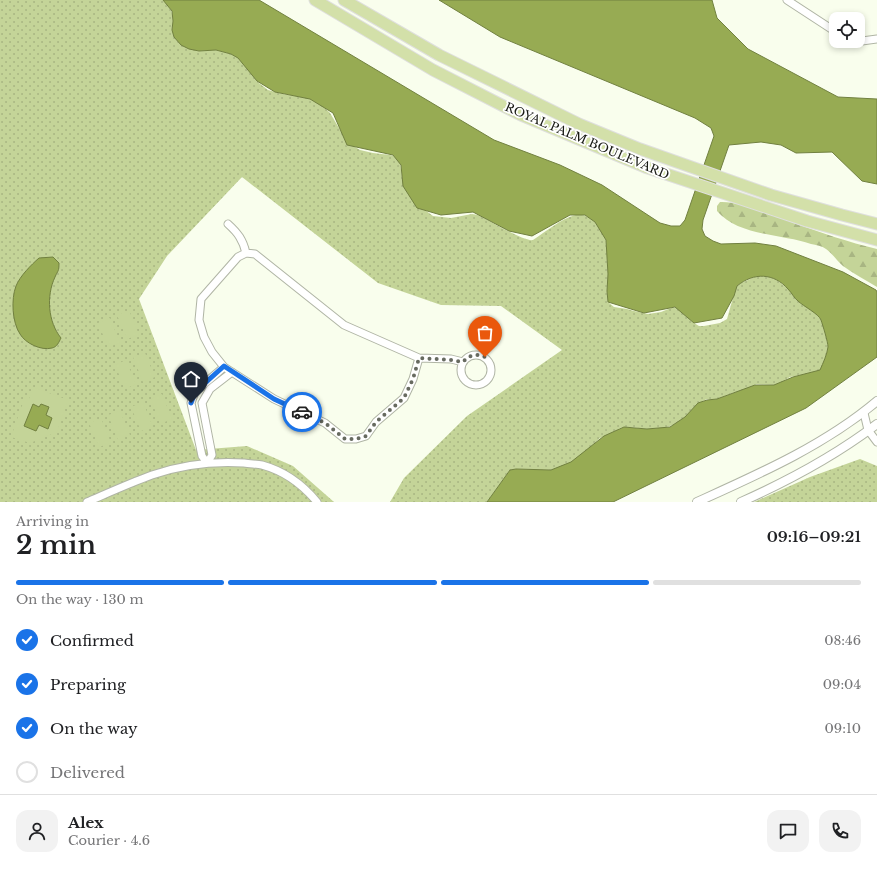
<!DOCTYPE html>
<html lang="en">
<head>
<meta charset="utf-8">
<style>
	:root { --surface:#fff; --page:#f2f2f2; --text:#202124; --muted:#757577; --line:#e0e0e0; --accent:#1a73e8 }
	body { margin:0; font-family:"Libre Baskerville",serif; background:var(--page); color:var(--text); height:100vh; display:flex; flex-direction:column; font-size:15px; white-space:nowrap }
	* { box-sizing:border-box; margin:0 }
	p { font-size:13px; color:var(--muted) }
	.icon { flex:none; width:22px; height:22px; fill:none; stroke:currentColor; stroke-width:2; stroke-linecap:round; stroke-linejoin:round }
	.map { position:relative; height:502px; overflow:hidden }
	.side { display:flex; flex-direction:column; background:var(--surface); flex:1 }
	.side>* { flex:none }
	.tools { position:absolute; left:829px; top:12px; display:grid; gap:8px }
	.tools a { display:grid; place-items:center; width:36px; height:36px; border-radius:8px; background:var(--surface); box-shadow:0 2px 6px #0003; font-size:20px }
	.pin { position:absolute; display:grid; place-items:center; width:34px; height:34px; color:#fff; margin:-41px -17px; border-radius:50% 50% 50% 0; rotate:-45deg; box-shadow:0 0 4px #0007 }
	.pin .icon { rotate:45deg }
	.courier { position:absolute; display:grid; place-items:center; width:40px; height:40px; margin:-20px; border:3px solid #1a73e8; border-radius:50%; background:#fff; color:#222; box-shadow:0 1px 5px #0007 }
	.summary em { font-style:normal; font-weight:600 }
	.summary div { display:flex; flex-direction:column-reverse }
	.summary { display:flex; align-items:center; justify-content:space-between; height:68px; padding:0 16px }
	h1 { font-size:26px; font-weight:600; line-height:30px }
	.bar { display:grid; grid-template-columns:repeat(4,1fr); gap:6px 4px; align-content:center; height:48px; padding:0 16px }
	.bar i { height:5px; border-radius:3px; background:var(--line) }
	.bar .selected { background:var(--accent) }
	.bar p { grid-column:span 4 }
	.line { display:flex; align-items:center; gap:10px; padding:0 16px; border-top:1px solid var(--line) }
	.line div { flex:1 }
	.round { display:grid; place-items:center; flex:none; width:42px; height:42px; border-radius:12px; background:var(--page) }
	ol { padding:0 16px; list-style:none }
	li { display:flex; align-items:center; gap:12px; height:44px }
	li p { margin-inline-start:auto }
	li .icon { padding:4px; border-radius:50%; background:var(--accent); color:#fff; stroke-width:4 }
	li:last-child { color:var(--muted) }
	li i { width:22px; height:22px; border:2px solid var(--line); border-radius:50% }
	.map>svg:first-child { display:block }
</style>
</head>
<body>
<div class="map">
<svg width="877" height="502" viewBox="0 0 877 502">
	<defs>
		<pattern id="grass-dots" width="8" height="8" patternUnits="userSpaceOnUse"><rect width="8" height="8" fill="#c4d498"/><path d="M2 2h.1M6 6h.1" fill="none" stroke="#a8b582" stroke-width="1.8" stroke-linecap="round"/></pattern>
		<pattern id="forest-firs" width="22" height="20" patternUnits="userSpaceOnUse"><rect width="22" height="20" fill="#c4d498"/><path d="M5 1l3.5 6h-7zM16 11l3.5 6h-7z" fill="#a8b582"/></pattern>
	</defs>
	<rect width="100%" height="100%" fill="#f9feed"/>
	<!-- grass -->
	<path fill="url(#grass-dots)" d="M0,0H163C173,8 174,18 172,30L198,51L216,50L231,54L241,59L259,83L268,90L287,95L309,96L321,104L330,113L345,138L352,145L360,150L373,153L390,155L394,156L400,162L402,177L421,207L433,216L451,218L472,214L478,215C489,220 524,242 533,240C547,231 560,219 576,215C590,212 603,228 606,241C608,249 608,265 608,274C608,284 607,293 608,302L614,307L627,309L634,311L648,314L661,312L671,308H677L694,323L699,326H704L720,323L727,319L736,287L741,283L757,276L771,277L777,280L820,314L830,342L825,368L818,372L790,377L777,385L756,384L748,390L732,393L718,399H707L703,401L696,412L673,425L664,428L647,429L630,427L620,428L618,431L600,438L579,459L558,470L516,469L510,470L487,502H390L404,478L467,416L562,350L501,306L441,305L378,283L242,177L167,256L139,299L196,450L247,446L293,466L334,502H0Z
		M860,459L877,466V502H754L810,477Z"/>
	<!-- forest -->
	<path fill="url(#forest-firs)" d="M720,202C741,201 774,215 794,223C822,233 848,242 877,249V287C866,280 854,274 843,266C837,261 832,253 826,249C822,246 816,245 811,244C782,234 738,236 717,211V206Z"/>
	<!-- pitch -->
	<path fill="#c4d498" d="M129,310L139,335L127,339L117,315Z
		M110,318L120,343L108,347L98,323Z
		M145,353L155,377L143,382L133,357Z
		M126,360L136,384L125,389L115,365Z
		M33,387L68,400L57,432L30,443L11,437L25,397L29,399Z
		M162,394L172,419L160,424L151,399Z
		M143,402L153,427L141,431L131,407Z
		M120,411L130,435L118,440L108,415Z
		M101,418L111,443L99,447L89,423Z"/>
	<!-- water -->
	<path fill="#97ab53" stroke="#718040" d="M163,0H259L494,140L560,165L602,185L660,223L671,226H680L685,220L714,136L711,128L695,118L500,37L439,0H712L717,18L748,49L838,97L877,99V184L862,181L832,152L796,153L781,145L761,142L729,145L703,220L702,229L705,236L713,241L721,244L755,243L776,246L843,272L876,290L877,292V357L806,408L613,502H487L510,470L516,469L551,470L571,462L604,436L624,427L647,429L670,427L685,417L698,403L707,400L717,399L755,385H774L793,377L820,370C823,363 827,355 828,347C828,342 823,326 821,320C819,314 803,306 798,301C794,298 792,293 788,289C774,273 754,272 737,286L734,296L722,318L694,323L675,307L644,313L608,302L607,291L608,274L606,240L595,222L585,215H570L532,236L509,231L473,212L441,215L417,208L403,186L401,165L393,155L347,145L333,113L310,99L275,92L257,81L238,58L231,54L216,50L199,51L189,49L181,45L174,37L172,30L173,21L172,11Z
		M53,257L59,263C59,272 58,270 55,277C46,296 48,322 61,338C59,342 57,347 52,348C41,351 25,343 20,334C12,322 11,299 16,286C20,276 31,265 39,258Z
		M33,404L39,407L41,404L49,407L46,415L52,418L48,429L39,425L36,431L24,426Z"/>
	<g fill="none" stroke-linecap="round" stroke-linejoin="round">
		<!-- minor casing -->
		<g stroke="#b0b5a5" stroke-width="9">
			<path id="minor" d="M787,0L836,32
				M858,40L862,41L877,39
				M228,224C238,233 243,240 246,253
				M461 370a15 15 0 1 1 30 0a15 15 0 1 1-30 0Z
				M419,358L413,379L404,398L376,422L366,436L356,439H345L325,423L274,399L224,367L212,352L204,337L199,320L201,299L238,257L246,253L255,254L344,325L419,358L451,359L463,362
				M224,367L195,392L191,403L202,456L207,463L212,455L202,403L210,389L232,372
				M864,413L868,430L877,442
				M87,502C108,493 130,483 152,475C181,465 213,461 244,463C250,464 257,464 262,465C284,471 303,485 317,502"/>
		</g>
		<!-- tertiary casing -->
		<g stroke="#b0b5a5" stroke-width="10">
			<path id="tertiary" d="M697,502C759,474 825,445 877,401
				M741,502C788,481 835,456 877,424"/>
		</g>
		<!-- primary casing -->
		<g stroke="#dfdfde" stroke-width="13">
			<path id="primary" d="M315,0L433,70L521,115L645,167L807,221L877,240
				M344,0L439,55L579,124L640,149L771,195L842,215L877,224"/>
		</g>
		<!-- minor -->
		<use href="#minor" stroke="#fff" stroke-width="7"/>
		<!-- tertiary -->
		<use href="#tertiary" stroke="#fff" stroke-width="8"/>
		<!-- primary -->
		<use href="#primary" stroke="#d3e0a9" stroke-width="11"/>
	</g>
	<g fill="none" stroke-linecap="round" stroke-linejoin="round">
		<!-- done -->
		<path stroke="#676a60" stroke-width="4" stroke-dasharray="0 7.2" d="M302,412L325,423L345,439H356L366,436L376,422L404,398L413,379L419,358L451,360L463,362C469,355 476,353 485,357"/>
		<!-- route -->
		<path stroke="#1a73e8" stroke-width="5" d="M191,403L195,392L224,366L274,399L302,412"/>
	</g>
	<g text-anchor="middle" stroke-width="3.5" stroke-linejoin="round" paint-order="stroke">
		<!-- street labels -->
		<g font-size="12" fill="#181a14" stroke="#fff">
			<text transform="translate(587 141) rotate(23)" y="4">ROYAL PALM BOULEVARD</text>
		</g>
	</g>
</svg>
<div class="tools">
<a><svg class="icon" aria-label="locate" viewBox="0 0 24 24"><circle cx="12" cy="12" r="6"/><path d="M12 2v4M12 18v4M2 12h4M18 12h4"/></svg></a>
</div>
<div class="pin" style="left:485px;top:357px;background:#ea580c"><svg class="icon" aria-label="bag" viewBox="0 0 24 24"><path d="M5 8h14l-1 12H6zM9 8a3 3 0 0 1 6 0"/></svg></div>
<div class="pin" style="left:191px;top:403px;background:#1f2937"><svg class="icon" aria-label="home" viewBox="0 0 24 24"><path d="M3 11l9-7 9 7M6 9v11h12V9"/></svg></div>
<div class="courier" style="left:302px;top:412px"><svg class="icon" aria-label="car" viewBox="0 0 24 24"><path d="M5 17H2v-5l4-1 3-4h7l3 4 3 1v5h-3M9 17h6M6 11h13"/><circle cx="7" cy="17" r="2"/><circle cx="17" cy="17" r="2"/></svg></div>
</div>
<section class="side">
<div class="summary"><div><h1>2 min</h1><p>Arriving in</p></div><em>09:16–09:21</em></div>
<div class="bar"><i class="selected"></i><i class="selected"></i><i class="selected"></i><i></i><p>On the way · 130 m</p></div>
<ol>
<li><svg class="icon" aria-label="check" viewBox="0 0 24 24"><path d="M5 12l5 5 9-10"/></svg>Confirmed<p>08:46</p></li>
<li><svg class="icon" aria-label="check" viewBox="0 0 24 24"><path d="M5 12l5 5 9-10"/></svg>Preparing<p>09:04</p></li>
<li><svg class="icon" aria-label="check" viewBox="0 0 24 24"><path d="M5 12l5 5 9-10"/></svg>On the way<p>09:10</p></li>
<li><i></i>Delivered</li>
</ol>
<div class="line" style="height:72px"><a class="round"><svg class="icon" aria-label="person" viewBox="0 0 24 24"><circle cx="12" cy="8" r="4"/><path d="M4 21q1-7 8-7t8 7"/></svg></a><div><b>Alex</b><p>Courier · 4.6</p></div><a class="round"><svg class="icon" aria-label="chat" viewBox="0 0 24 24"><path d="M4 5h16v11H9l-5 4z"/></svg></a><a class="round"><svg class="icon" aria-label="phone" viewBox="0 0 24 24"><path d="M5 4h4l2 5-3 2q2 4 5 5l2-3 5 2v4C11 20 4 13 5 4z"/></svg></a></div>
</section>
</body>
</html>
